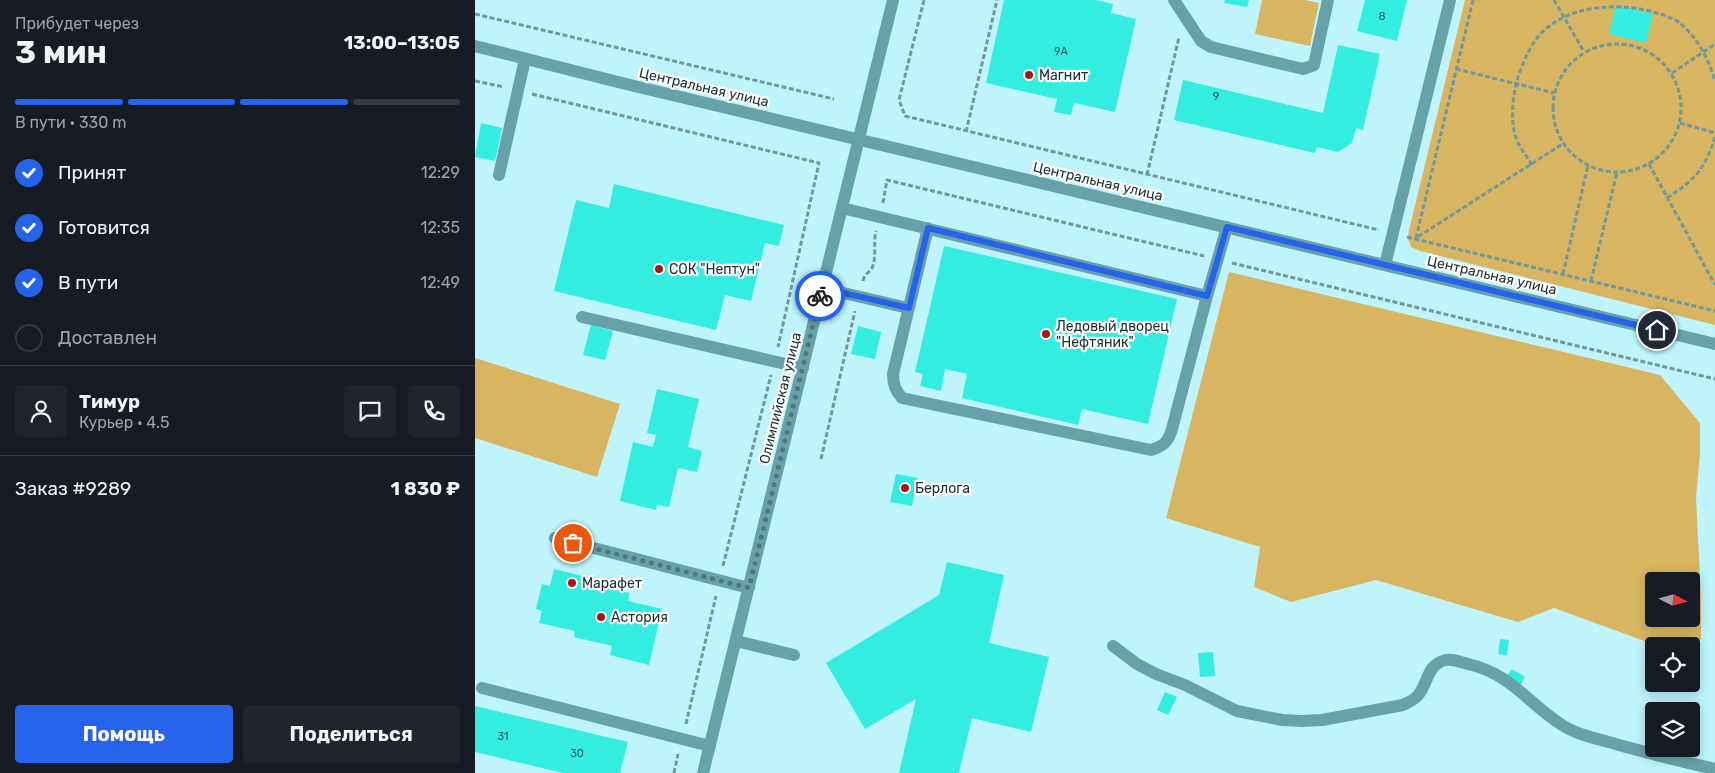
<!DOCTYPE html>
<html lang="ru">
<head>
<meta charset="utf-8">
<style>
	:root { --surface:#171b24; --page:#20242c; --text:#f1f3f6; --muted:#9ea1a6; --line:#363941; --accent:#2563eb }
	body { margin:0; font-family:Rubik,sans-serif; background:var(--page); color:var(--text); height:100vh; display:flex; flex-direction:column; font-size:19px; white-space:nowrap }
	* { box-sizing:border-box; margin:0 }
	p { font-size:16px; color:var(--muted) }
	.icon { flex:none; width:28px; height:28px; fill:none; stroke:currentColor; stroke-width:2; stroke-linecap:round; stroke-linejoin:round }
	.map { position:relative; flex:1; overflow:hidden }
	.panel { display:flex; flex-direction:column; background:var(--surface); width:475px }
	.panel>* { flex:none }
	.needle { width:32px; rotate:96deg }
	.buttons { position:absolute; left:1170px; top:572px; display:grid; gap:10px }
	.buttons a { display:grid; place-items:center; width:55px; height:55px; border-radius:5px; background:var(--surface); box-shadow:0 2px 12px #0003; font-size:25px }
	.pin { position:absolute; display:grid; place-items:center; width:42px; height:42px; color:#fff; margin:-21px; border:2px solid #fff; border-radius:50%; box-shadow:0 1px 5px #0007 }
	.courier { position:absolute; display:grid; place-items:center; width:50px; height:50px; margin:-25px; border:4px solid #2563eb; border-radius:50%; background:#fff; color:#222; box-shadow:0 1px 6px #0007 }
	.headline em { font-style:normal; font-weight:700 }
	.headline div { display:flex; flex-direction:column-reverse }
	.headline { display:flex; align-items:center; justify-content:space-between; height:85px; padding:0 15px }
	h1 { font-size:32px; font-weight:700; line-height:38px }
	.bar { display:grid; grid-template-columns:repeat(4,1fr); gap:8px 5px; align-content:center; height:60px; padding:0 15px }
	.bar i { height:6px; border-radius:4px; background:var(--line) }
	.bar .on { background:var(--accent) }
	.bar p { grid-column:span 4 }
	.line { display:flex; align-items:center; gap:12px; padding:0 15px; border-top:1px solid var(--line) }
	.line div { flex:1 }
	.round { display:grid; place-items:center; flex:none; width:52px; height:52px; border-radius:5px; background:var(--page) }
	ol { padding:0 15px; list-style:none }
	li { display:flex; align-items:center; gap:15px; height:55px }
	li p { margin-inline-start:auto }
	li .icon { padding:5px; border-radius:50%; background:var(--accent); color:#fff; stroke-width:4 }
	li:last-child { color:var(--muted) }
	li i { width:28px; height:28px; border:2px solid var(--line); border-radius:50% }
	.primary-button { display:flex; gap:10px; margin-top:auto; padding:10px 15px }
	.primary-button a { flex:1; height:58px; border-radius:5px; background:var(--accent); color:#fff; font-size:20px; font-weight:700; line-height:58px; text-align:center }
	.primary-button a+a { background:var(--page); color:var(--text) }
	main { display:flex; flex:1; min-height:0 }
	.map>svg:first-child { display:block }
</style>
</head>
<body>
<main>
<section class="panel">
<div class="headline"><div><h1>3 мин</h1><p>Прибудет через</p></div><em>13:00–13:05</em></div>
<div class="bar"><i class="on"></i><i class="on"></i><i class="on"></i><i></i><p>В пути · 330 m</p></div>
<ol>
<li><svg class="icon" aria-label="check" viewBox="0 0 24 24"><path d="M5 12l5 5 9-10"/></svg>Принят<p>12:29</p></li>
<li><svg class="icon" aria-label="check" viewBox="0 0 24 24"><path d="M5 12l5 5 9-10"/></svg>Готовится<p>12:35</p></li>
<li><svg class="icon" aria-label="check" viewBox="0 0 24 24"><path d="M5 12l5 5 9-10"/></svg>В пути<p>12:49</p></li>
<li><i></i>Доставлен</li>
</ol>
<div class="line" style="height:90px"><a class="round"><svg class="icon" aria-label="person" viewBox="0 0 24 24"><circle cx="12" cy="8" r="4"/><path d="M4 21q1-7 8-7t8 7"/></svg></a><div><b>Тимур</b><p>Курьер · 4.5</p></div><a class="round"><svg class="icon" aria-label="chat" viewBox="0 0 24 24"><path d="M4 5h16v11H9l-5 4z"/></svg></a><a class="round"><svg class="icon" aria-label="phone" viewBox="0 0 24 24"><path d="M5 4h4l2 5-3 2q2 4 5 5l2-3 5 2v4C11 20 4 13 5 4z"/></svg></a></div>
<div class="line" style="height:65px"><div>Заказ #9289</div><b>1 830 ₽</b></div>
<div class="primary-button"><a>Помощь</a><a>Поделиться</a></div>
</section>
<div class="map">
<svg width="1240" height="773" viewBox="0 0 1240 773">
	<rect width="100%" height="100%" fill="#bff4fc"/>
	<!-- green -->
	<path fill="#d8b661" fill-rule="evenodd" d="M787,0H830L844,3L835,46L780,34Z
		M990,0H1240V325L945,251L936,247L933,239L934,230Z
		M754,272L1185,375L1225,423V455L1221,498L1226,598V639L1215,646H1183L1079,608L1043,622L901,580L816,602L779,587L785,547L691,518ZM1179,581H1216V619H1179Z
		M0,358L145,404L122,477L0,438Z"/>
	<!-- building -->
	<path fill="#33ede1" d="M529,0H621L638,4L636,13L661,19L640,112L599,103L596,115L579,112L582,99L511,83Z
		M750,0H774L772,7L749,3Z
		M890,0H932L922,41L882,31Z
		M1141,5L1178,14L1171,43L1134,34Z
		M863,45L905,54L888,130L881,128L877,143L863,152L842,147L840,153L699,120L708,80L848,113Z
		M6,123L27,128L20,161L0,157Z
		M139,184L309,225L304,246L290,243L276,301L250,295L241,330L79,291L101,200L134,208Z
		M469,246L702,299L673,424L607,409L603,425L487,398L492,374L470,369L466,391L445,386L448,374L440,372Z
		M116,325L138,331L130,360L108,355Z
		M383,326L406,332L400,359L376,354Z
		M182,389L224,399L213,447L227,451L222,472L203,468L194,507L182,505L181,510L145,501L158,442L178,447L181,435L172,433Z
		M421,474L443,478L437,506L415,502Z
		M472,562L529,575L514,643L574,657L556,732L497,718L484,773H424L441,699L390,729L351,663L464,595Z
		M79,569L120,579L118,585L155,593L153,601L187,609L174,665L135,655L137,646L99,637L100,631L64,623L67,611L61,609L67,584L75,586Z
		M1025,639L1034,640L1032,655L1023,654Z
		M738,652L740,676L725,677L723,653Z
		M1037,669L1050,677L1045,686L1031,677Z
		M690,692L702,697L693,715L682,710Z
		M0,706L153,742L145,773H88L0,752Z"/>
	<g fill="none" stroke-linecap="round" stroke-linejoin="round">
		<!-- path -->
		<path stroke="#72989d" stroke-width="3" stroke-dasharray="5 2.5" stroke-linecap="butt" d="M449,0L424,100L430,116L904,230
			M998,0L941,238L1089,143
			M1079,0L1109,52
			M0,14L359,99
			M1078 108a64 64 0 1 1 128 0a64 64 0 1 1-128 0Z
			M981,69L1079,93
			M1197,73L1240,44
			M0,81L29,87
			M57,94L344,163L303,347
			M1205,123L1240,133
			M491,132L522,0
			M1174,164L1240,285
			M1057,165C1051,155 1043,146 1040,135C1035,116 1038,93 1044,74C1049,61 1054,48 1063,37C1093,0 1162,0 1202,21C1221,35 1234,59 1240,81
			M672,175L704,37
			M1192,198C1220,180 1230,169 1240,137
			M408,203L412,180L729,256
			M932,237L1240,311
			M757,263L1240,379
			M1088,274L1113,165
			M388,281C389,274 394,273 397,268C402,257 398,242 401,231
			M1116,281L1142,172
			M346,459L380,311
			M248,566L296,375
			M211,724L241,596
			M199,773L203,754"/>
		<!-- minor -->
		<path stroke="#67a2ab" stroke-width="12" d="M699,0L726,41L736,47L828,69L839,65L853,0
			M0,46L151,84L1240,344
			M24,175L50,59
			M367,208L732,296L752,227
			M453,228L418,374C418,384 420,390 427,398L676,450C689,446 693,442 697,429L732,296
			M910,265L975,0
			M347,288L433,308
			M107,317L328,368
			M80,538L274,588
			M261,641L319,655
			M638,646L662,664L681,674L710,685L762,711L807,720L827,721L847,720L928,705C934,702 940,700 944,694C953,683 952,664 971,660C978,659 986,662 993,664C1037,674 1052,703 1087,725C1104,736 1125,739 1144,745C1176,754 1208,762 1240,769
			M7,688L235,746
			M228,773L418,0"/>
	</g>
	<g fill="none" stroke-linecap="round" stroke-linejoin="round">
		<!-- done -->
		<path stroke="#547479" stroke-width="5" stroke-dasharray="0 9" d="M98,543L274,588L345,296"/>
		<!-- route -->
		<path stroke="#2563eb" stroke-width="6" d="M345,296L347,288L434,308L453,228L732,296L752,227L1182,330"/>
	</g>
	<!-- markers -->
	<g fill="#a81513" stroke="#fff" stroke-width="2">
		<circle cx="554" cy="75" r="5"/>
		<circle cx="184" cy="269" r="5"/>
		<circle cx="571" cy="334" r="5"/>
		<circle cx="430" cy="488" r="5"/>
		<circle cx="97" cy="583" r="5"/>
		<circle cx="126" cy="617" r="5"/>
	</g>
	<g text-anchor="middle" stroke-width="4.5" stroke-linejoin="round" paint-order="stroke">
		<!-- number labels -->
		<g font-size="11" fill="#205e5e">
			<text x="907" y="20">8</text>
			<text x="586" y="55">9А</text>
			<text x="741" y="100">9</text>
			<text x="28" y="740">31</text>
			<text x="102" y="757">30</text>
		</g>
		<!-- poi labels -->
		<g font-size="14" fill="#1a2f32" stroke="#fff" text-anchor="start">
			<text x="564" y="80">Магнит</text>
			<text x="194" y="274">СОК "Нептун"</text>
			<text x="581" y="331">Ледовый дворец<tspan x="581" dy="16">"Нефтяник"</tspan></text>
			<text x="440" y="493">Берлога</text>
			<text x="107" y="588">Марафет</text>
			<text x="136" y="622">Астория</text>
		</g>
		<!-- street labels -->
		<g font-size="14" fill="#1a2f32" stroke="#fff">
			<text transform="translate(229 87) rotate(13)" y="5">Центральная улица</text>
			<text transform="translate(623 181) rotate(13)" y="5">Центральная улица</text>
			<text transform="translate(1017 275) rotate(13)" y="5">Центральная улица</text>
			<text transform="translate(305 398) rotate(-76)" y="5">Олимпийская улица</text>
		</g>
	</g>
</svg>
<div class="buttons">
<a><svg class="needle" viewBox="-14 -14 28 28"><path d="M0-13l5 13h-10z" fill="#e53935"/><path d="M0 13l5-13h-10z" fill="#9ea1a6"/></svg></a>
<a><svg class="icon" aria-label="locate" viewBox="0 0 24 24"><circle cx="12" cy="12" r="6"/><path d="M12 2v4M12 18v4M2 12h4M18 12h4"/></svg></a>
<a><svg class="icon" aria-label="layers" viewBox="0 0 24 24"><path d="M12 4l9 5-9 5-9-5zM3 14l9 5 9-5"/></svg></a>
</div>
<div class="pin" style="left:98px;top:543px;background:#ea580c"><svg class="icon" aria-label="bag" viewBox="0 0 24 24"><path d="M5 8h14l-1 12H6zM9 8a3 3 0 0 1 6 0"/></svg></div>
<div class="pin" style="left:1182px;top:330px;background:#1f2937"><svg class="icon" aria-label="home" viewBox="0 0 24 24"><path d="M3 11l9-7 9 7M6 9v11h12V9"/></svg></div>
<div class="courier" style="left:345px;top:296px"><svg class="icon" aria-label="bike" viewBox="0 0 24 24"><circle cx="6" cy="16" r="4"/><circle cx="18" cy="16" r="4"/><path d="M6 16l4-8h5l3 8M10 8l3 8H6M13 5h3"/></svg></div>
</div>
</main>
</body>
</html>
